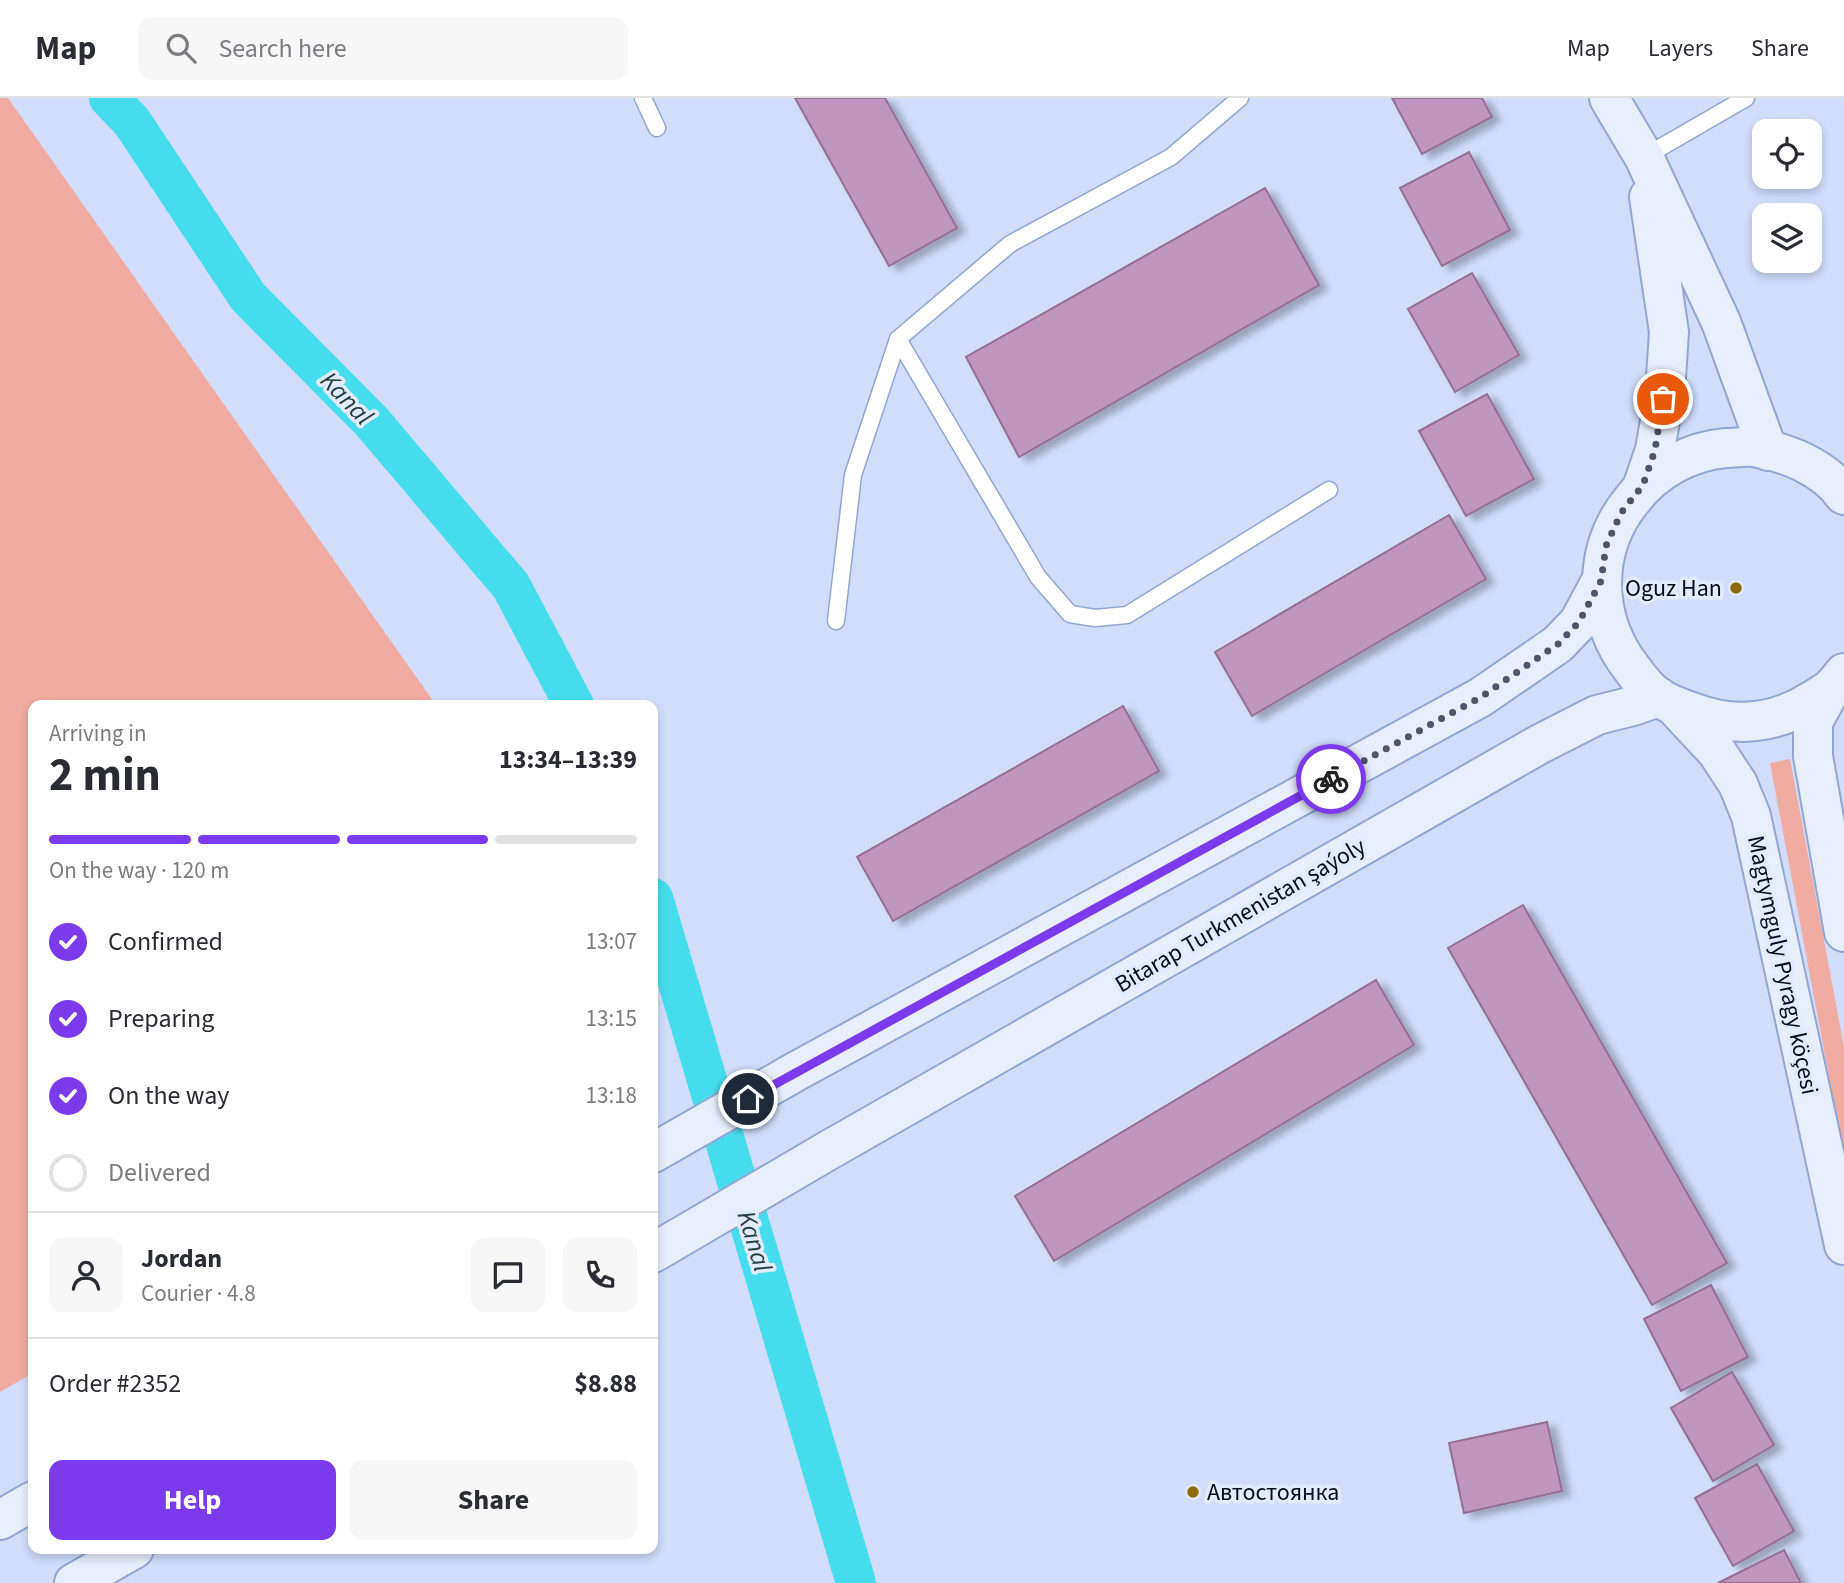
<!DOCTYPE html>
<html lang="en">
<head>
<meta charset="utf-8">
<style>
	:root { --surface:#fff; --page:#f7f7f7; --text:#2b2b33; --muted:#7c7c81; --line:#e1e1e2; --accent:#7c3aed }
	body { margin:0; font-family:"Source Sans 3",sans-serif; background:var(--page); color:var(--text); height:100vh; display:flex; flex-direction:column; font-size:26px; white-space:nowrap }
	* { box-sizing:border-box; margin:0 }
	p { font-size:23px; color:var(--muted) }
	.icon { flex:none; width:38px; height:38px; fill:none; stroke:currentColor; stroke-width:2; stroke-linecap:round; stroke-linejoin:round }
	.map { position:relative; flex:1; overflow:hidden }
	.panel { position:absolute; left:28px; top:602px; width:630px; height:854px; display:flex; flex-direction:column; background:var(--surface); border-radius:14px; box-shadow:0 4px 10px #0003 }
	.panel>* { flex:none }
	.fabs { position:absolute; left:1752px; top:21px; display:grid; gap:14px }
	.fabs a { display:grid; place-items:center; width:70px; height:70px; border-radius:14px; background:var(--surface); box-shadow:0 4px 10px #0003; font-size:35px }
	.pin { position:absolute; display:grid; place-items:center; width:60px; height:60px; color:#fff; margin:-30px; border:4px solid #fff; border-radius:50%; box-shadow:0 2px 7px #0007 }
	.courier { position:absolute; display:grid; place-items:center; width:70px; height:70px; margin:-35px; border:5px solid #7c3aed; border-radius:50%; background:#fff; color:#222; box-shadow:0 2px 9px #0007 }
	.summary em { font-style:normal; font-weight:700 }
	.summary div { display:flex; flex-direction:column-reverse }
	.summary { display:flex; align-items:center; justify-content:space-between; height:119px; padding:0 21px }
	h1 { font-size:46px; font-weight:700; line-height:52px }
	.bar { display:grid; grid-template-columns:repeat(4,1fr); gap:10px 7px; align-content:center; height:84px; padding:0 21px }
	.bar i { height:9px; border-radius:5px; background:var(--line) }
	.bar .selected { background:var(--accent) }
	.bar p { grid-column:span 4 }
	.line { display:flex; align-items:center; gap:18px; padding:0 21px; border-top:2px solid var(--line) }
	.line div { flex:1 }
	.round { display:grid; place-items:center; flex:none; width:74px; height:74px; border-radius:14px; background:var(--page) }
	ol { padding:0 21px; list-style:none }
	li { display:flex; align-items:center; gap:21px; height:77px }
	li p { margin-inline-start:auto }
	li .icon { padding:7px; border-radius:50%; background:var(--accent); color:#fff; stroke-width:4 }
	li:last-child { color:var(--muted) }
	li i { width:38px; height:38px; border:4px solid var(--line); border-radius:50% }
	.action { display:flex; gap:14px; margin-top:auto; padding:14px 21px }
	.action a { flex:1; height:80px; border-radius:14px; background:var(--accent); color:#fff; font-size:28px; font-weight:700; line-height:80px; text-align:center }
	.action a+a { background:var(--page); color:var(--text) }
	header { display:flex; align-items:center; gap:42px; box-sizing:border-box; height:98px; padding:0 35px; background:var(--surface); border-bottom:2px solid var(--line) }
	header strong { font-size:33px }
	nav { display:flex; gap:38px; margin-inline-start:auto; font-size:24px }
	.search { width:490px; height:63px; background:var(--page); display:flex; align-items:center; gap:18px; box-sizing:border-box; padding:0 24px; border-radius:14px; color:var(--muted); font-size:26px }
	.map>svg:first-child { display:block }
</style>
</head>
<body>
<header>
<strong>Map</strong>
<div class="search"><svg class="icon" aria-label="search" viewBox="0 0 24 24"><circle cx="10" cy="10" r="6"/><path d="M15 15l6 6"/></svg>Search here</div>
<nav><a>Map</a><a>Layers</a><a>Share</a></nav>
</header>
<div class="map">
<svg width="1844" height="1485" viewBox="0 0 1844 1485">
	<defs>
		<filter id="shadow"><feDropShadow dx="8" dy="4.5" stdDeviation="3.5" flood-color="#0004"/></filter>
	</defs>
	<rect width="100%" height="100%" fill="#d1ddfb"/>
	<!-- green -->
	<path fill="#f0aba2" d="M0,0H8L436,607H33V1275L0,1294Z
		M1790,661L1844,949V1059L1770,665Z"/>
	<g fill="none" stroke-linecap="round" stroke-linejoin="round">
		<!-- canal -->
		<path stroke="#45dcee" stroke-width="40" d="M109,0L132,24L248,199L372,324L511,488L574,607
			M653,800L856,1485"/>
	</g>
	<!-- building -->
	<path fill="#be96bd" stroke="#946e93" stroke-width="2" filter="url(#shadow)" d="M795,0H885L957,130L889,168Z
		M1392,0H1482L1492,19L1422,56Z
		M1469,54L1510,132L1442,168L1400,90Z
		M1265,90L1319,187L1019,359L966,259Z
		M1472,175L1519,257L1455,294L1408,211Z
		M1487,296L1534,381L1466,418L1419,333Z
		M1449,417L1486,481L1252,618L1215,554Z
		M1123,608L1159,673L893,823L857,759Z
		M1523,807L1727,1165L1652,1207L1448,850Z
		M1376,882L1414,947L1054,1163L1015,1098Z
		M1711,1187L1748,1259L1681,1293L1644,1221Z
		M1732,1274L1774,1347L1713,1383L1671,1310Z
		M1547,1324L1562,1393L1464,1415L1449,1345Z
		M1757,1366L1794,1433L1733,1468L1695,1400Z
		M1784,1452L1801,1485H1718Z"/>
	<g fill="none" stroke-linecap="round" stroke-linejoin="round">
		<!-- lane casing -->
		<g stroke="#92a6d4" stroke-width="19">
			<path id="lane" d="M643,0L657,30
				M1644,59L1746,0
				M898,241L1038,479L1070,516L1095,520L1127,517L1329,392
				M836,523L853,377L898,241L1010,146L1171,59L1240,0"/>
		</g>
		<!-- secondary casing -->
		<g stroke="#92a6d4" stroke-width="42">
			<path id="secondary" d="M1609,0L1644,59L1721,224L1768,353
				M1643,387L1655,352L1660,323L1666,279L1669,234L1649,99
				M1844,397C1824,369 1786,354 1753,349C1744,348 1735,350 1726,350C1689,353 1654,373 1632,402C1591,452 1593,522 1633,572C1640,582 1648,592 1658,599C1668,606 1680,610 1692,614C1734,630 1774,627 1813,602C1818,599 1825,595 1830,591C1836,586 1840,580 1844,575
				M1831,591L1813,624V658L1844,834
				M1676,610L1717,654L1738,686L1751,718L1844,1147
				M653,1055L795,974L1481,599L1558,546L1579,524L1601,483
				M653,1155L829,1052L1540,646L1597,617L1633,608L1659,599
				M0,1422L33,1403
				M74,1485L134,1451"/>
		</g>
		<!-- lane -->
		<use href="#lane" stroke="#fff" stroke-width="16"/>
		<!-- secondary -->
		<use href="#secondary" stroke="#e8eefb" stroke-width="38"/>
	</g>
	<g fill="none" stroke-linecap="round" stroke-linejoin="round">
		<!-- done -->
		<path stroke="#4e556b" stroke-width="7" stroke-dasharray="0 12.6" d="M1331,681L1481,599L1558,546L1579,524L1601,483L1606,448L1621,415L1643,387L1655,352L1663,301"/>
		<!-- route -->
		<path stroke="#7c3aed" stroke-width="9" d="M748,1001L1331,681"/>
	</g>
	<!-- markers -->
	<g fill="#8b6b0c" stroke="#e2ebfe" stroke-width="2.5">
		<circle cx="1736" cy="490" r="7"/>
		<circle cx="1193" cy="1394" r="7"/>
	</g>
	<g text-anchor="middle" stroke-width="7" stroke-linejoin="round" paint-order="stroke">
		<!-- poi labels -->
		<g font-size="24" fill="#070c1d" stroke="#e2ebfe" text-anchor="end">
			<text x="1722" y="498">Oguz Han</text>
			<text x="1207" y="1402" text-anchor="start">Автостоянка</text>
		</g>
		<!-- street labels -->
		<g font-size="24" fill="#070c1d" stroke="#e2ebfe">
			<text transform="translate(1240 817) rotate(-30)" y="8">Bitarap Turkmenistan şaýoly</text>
			<text transform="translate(1783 867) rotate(78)" y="8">Magtymguly Pyragy köçesi</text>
		</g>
		<!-- water labels -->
		<g font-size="26" font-style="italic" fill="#263f42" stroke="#e2ebfe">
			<text transform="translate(347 300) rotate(46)" y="9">Kanal</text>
			<text transform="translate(755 1143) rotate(73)" y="9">Kanal</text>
		</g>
	</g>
</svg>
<div class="fabs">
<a><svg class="icon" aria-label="locate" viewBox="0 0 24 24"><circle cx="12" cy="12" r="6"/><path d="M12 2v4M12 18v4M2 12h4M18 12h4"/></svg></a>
<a><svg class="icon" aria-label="layers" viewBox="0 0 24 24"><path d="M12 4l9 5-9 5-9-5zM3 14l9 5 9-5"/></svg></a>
</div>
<div class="pin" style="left:1663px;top:301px;background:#ea580c"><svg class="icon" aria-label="bag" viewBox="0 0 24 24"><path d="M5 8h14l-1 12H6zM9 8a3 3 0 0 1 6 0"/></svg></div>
<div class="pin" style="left:748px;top:1001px;background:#1f2937"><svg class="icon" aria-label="home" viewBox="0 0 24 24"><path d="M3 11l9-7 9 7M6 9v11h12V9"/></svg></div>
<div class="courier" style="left:1331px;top:681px"><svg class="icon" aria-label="bike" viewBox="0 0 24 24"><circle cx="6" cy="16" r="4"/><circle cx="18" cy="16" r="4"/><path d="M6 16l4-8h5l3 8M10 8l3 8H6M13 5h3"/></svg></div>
<section class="panel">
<div class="summary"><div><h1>2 min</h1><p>Arriving in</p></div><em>13:34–13:39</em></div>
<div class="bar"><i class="selected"></i><i class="selected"></i><i class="selected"></i><i></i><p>On the way · 120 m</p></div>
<ol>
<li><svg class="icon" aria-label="check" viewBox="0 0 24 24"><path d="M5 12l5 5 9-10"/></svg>Confirmed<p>13:07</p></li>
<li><svg class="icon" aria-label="check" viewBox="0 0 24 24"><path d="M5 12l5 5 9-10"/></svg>Preparing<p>13:15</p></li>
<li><svg class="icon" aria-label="check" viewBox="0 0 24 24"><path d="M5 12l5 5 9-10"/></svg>On the way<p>13:18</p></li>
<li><i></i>Delivered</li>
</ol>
<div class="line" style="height:126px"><a class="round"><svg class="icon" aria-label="person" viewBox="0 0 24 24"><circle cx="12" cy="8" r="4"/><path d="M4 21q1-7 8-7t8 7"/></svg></a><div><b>Jordan</b><p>Courier · 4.8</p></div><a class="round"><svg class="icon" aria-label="chat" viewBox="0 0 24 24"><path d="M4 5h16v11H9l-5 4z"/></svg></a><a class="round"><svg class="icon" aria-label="phone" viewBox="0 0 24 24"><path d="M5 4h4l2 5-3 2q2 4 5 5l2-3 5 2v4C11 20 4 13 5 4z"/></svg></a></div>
<div class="line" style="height:91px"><div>Order #2352</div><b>$8.88</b></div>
<div class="action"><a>Help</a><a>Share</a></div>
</section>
</div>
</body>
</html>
